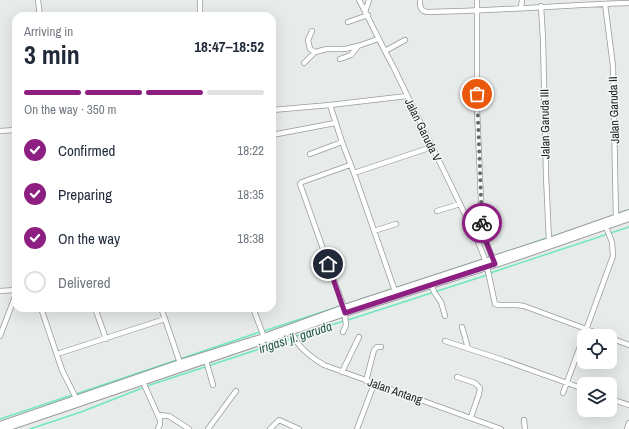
<!DOCTYPE html>
<html lang="en">
<head>
<meta charset="utf-8">
<style>
	:root { --surface:#fff; --page:#f6f6f7; --text:#1f2937; --muted:#747a83; --line:#e0e1e3; --accent:#8d1f82 }
	body { margin:0; font-family:"Archivo Narrow",sans-serif; background:var(--page); color:var(--text); height:100vh; display:flex; flex-direction:column; font-size:15px; white-space:nowrap }
	* { box-sizing:border-box; margin:0 }
	p { font-size:13px; color:var(--muted) }
	.icon { flex:none; width:22px; height:22px; fill:none; stroke:currentColor; stroke-width:2; stroke-linecap:round; stroke-linejoin:round }
	.map { position:relative; flex:1; overflow:hidden }
	.drawer { position:absolute; left:12px; top:12px; width:264px; height:300px; display:flex; flex-direction:column; background:var(--surface); border-radius:12px; box-shadow:0 4px 16px #0002 }
	.drawer>* { flex:none }
	.tools { position:absolute; left:577px; top:329px; display:grid; gap:8px }
	.tools a { display:grid; place-items:center; width:40px; height:40px; border-radius:8px; background:var(--surface); box-shadow:0 4px 16px #0002; font-size:20px }
	.pin { position:absolute; display:grid; place-items:center; width:34px; height:34px; color:#fff; margin:-17px; border:2px solid #fff; border-radius:50%; box-shadow:0 1px 4px #0007 }
	.courier { position:absolute; display:grid; place-items:center; width:40px; height:40px; margin:-20px; border:3px solid #8d1f82; border-radius:50%; background:#fff; color:#222; box-shadow:0 1px 5px #0007 }
	.summary em { font-style:normal; font-weight:800 }
	.summary div { display:flex; flex-direction:column-reverse }
	.summary { display:flex; align-items:center; justify-content:space-between; height:68px; padding:0 12px }
	h1 { font-size:26px; font-weight:800; line-height:30px }
	.bar { display:grid; grid-template-columns:repeat(4,1fr); gap:6px 4px; align-content:center; height:48px; padding:0 12px }
	.bar i { height:5px; border-radius:3px; background:var(--line) }
	.bar .selected { background:var(--accent) }
	.bar p { grid-column:span 4 }
	ol { padding:0 12px; list-style:none }
	li { display:flex; align-items:center; gap:12px; height:44px }
	li p { margin-inline-start:auto }
	li .icon { padding:4px; border-radius:50%; background:var(--accent); color:#fff; stroke-width:4 }
	li:last-child { color:var(--muted) }
	li i { width:22px; height:22px; border:2px solid var(--line); border-radius:50% }
	.map>svg:first-child { display:block }
</style>
</head>
<body>
<div class="map">
<svg width="629" height="429" viewBox="0 0 629 429">
	<rect width="100%" height="100%" fill="#e7ebe9"/>
	<g fill="none" stroke-linecap="round" stroke-linejoin="round">
		<!-- stream -->
		<path stroke="#6ee9bc" stroke-width="1.5" d="M619,213L629,210
			M551,237L575,229
			M494,256L547,238
			M490,273L629,227
			M348,320L487,275
			M264,331L490,257
			M296,336L344,321
			M76,394L260,332
			M0,419L72,395
			M30,429L81,412L150,385L293,338"/>
		<!-- street casing -->
		<g stroke="#979c9a" stroke-width="6">
			<path id="street" d="M38,0L40,16
				M359,0C371,22 381,45 393,66L477,239L486,262L495,304L498,305H516L524,306L605,336
				M420,0C420,6 420,11 427,12C495,11 562,5 629,3
				M477,0V108L482,225L485,239L494,262
				M605,4L613,66L616,220
				M541,6L543,39L546,175L549,241
				M521,8L522,0
				M365,12L369,0
				M259,15V16
				M200,16V0
				M348,22L368,15
				M312,31L308,40L310,49L315,52
				M385,51L405,40
				M340,59L351,55L358,46
				M304,63L315,52L327,49H345L358,46L378,39
				M330,105L342,142L354,173L396,294
				M272,110L330,105L407,96
				M0,131L16,130
				M272,135L335,123
				M310,154L342,142
				M354,173L432,147
				M437,211L460,204
				M374,231L396,224
				M432,286L434,292L441,302L445,316
				M0,291L16,290
				M41,308L62,370L76,398
				M95,308L106,339
				M161,308L165,319
				M253,308L264,337
				M462,327L468,348
				M292,332C297,347 311,357 324,365L501,429
				M343,332L346,325L344,308L300,184L302,182L350,165
				M0,336L16,294
				M610,338L629,345
				M445,341L503,360L584,389
				M57,354L165,319L180,363
				M205,357L213,385
				M342,372L359,337
				M457,377L475,383L480,388L479,394L471,417
				M366,381L374,350L377,347H381
				M143,382L160,420V424L158,429
				M563,393L613,256L612,242L606,227
				M610,399L629,405
				M158,415L169,416L189,429
				M524,420L525,429
				M208,429L236,391
				M270,429L279,420L299,429
				M357,429L374,384
				M627,429L629,423"/>
		</g>
		<!-- secondary casing -->
		<g stroke="#979c9a" stroke-width="8">
			<path id="secondary" d="M0,425L180,363L264,337L344,308L549,241L629,213
				M3,429L345,313L520,256L629,218"/>
		</g>
		<!-- street -->
		<use href="#street" stroke="#fff" stroke-width="4.5"/>
		<!-- secondary -->
		<use href="#secondary" stroke="#fff" stroke-width="6"/>
	</g>
	<g fill="none" stroke-linecap="round" stroke-linejoin="round">
		<!-- done -->
		<path stroke="#666968" stroke-width="4" stroke-dasharray="0 7.2" d="M477,94L482,223"/>
		<!-- route -->
		<path stroke="#8d1f82" stroke-width="5" d="M328,264L345,313L495,264L485,239L482,223"/>
	</g>
	<g text-anchor="middle" stroke-width="3" stroke-linejoin="round" paint-order="stroke">
		<!-- street labels -->
		<g font-size="12" fill="#212322" stroke="#f4f9f7">
			<text transform="translate(614 110) rotate(-92)" y="4">Jalan Garuda II</text>
			<text transform="translate(545 124) rotate(-91)" y="4">Jalan Garuda III</text>
			<text transform="translate(423 130) rotate(64)" y="4">Jalan Garuda V</text>
			<text transform="translate(395 391) rotate(19)" y="4">Jalan Antang</text>
		</g>
		<!-- water labels -->
		<g font-size="13" font-style="italic" fill="#255846" stroke="#f4f9f7">
			<text transform="translate(295 337) rotate(-18)" y="5">irigasi jl. garuda</text>
		</g>
	</g>
</svg>
<div class="tools">
<a><svg class="icon" aria-label="locate" viewBox="0 0 24 24"><circle cx="12" cy="12" r="6"/><path d="M12 2v4M12 18v4M2 12h4M18 12h4"/></svg></a>
<a><svg class="icon" aria-label="layers" viewBox="0 0 24 24"><path d="M12 4l9 5-9 5-9-5zM3 14l9 5 9-5"/></svg></a>
</div>
<div class="pin" style="left:477px;top:94px;background:#ea580c"><svg class="icon" aria-label="bag" viewBox="0 0 24 24"><path d="M5 8h14l-1 12H6zM9 8a3 3 0 0 1 6 0"/></svg></div>
<div class="pin" style="left:328px;top:264px;background:#1f2937"><svg class="icon" aria-label="home" viewBox="0 0 24 24"><path d="M3 11l9-7 9 7M6 9v11h12V9"/></svg></div>
<div class="courier" style="left:482px;top:223px"><svg class="icon" aria-label="bike" viewBox="0 0 24 24"><circle cx="6" cy="16" r="4"/><circle cx="18" cy="16" r="4"/><path d="M6 16l4-8h5l3 8M10 8l3 8H6M13 5h3"/></svg></div>
<section class="drawer">
<div class="summary"><div><h1>3 min</h1><p>Arriving in</p></div><em>18:47–18:52</em></div>
<div class="bar"><i class="selected"></i><i class="selected"></i><i class="selected"></i><i></i><p>On the way · 350 m</p></div>
<ol>
<li><svg class="icon" aria-label="check" viewBox="0 0 24 24"><path d="M5 12l5 5 9-10"/></svg>Confirmed<p>18:22</p></li>
<li><svg class="icon" aria-label="check" viewBox="0 0 24 24"><path d="M5 12l5 5 9-10"/></svg>Preparing<p>18:35</p></li>
<li><svg class="icon" aria-label="check" viewBox="0 0 24 24"><path d="M5 12l5 5 9-10"/></svg>On the way<p>18:38</p></li>
<li><i></i>Delivered</li>
</ol>
</section>
</div>
</body>
</html>
